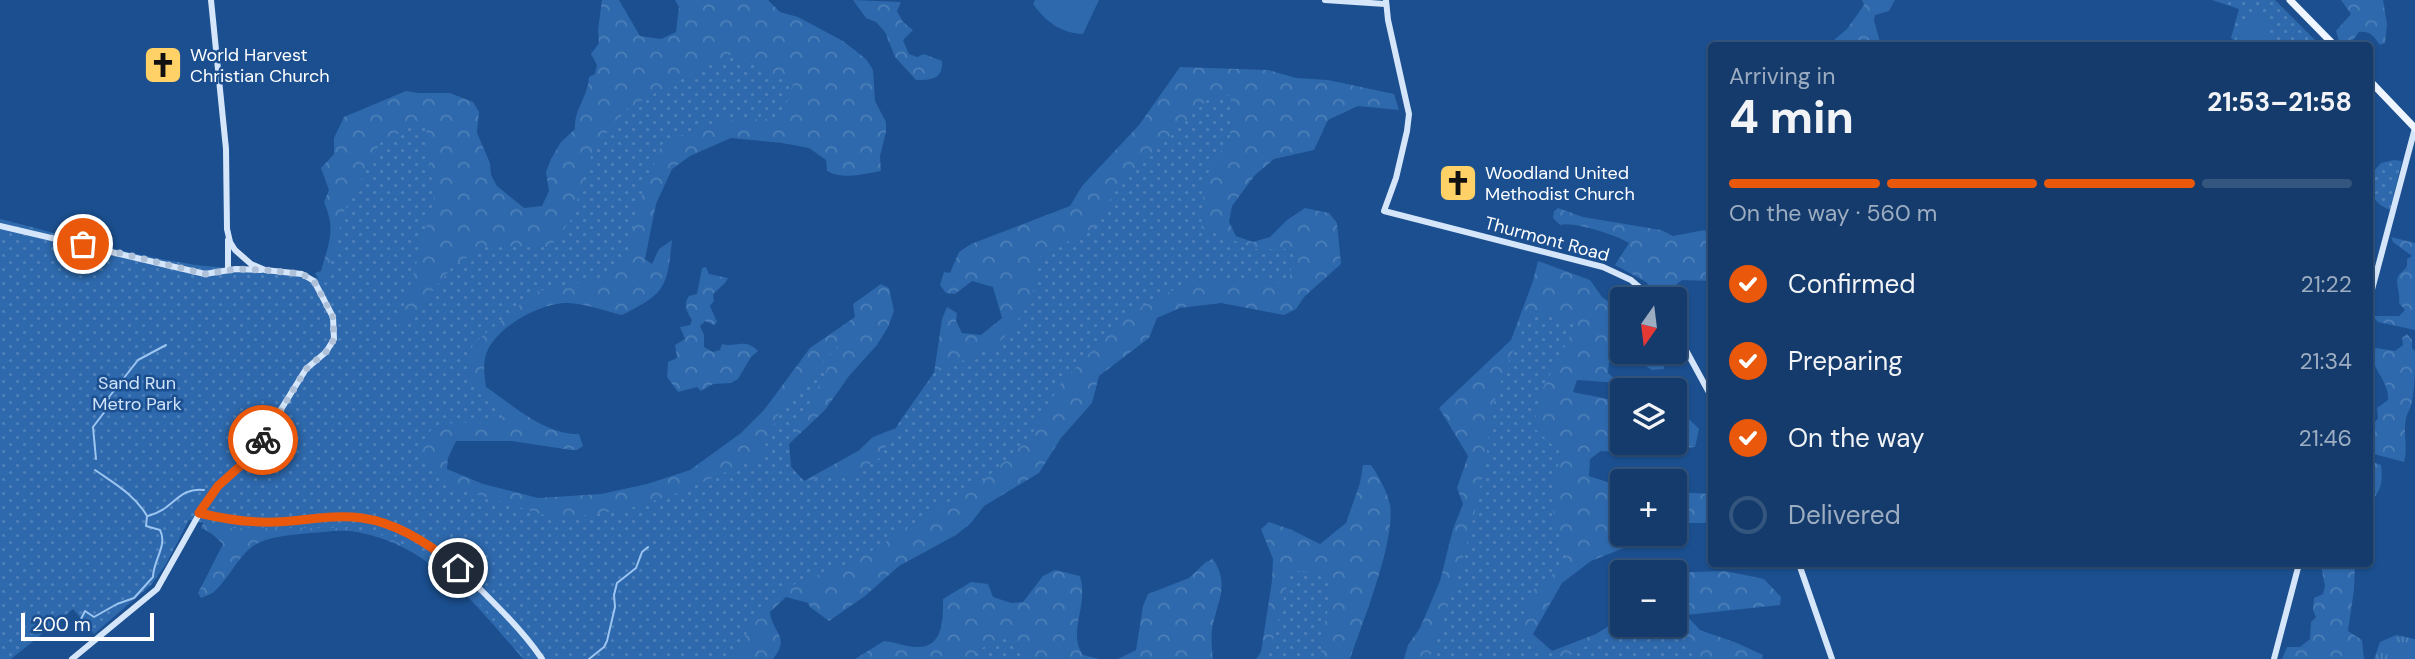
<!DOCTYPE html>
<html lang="en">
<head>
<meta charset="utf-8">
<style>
	:root { --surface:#143b6b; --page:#214673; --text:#f1f3f6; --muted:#9dadc1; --line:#33557e; --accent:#ea580c }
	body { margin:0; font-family:"DM Sans",sans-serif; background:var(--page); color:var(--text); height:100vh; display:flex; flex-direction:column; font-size:26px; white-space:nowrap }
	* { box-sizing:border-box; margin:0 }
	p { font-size:23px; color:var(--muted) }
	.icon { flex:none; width:38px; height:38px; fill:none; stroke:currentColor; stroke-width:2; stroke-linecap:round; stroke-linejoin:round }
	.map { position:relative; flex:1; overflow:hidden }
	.sheet { position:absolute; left:1708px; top:42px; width:665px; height:525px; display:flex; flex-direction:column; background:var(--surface); border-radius:7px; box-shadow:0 2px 5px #0004,0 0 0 2px var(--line) }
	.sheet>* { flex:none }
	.needle { width:46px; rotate:194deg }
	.buttons { position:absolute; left:1610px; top:287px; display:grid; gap:14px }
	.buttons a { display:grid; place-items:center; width:77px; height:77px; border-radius:7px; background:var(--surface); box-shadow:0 2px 5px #0004,0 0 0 2px var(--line); font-size:35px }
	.scale { position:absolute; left:21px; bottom:18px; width:133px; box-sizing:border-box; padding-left:7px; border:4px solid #fff; border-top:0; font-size:19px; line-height:24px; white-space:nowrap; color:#fff; -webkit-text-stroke:5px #1b4f8f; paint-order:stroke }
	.pin { position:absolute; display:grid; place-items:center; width:60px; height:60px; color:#fff; margin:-30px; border:4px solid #fff; border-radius:50%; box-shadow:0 2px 7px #0007 }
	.courier { position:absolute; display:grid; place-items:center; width:70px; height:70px; margin:-35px; border:5px solid #ea580c; border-radius:50%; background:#fff; color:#222; box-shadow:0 2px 9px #0007 }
	.overview em { font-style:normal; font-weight:700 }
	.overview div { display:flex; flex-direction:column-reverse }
	.overview { display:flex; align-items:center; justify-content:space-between; height:119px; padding:0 21px }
	h1 { font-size:46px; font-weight:700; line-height:52px }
	.bar { display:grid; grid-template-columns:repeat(4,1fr); gap:10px 7px; align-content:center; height:84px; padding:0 21px }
	.bar i { height:9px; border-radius:5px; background:var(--line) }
	.bar .current { background:var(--accent) }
	.bar p { grid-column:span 4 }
	ol { padding:0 21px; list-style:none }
	li { display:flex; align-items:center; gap:21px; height:77px }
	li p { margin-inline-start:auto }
	li .icon { padding:7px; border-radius:50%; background:var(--accent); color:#fff; stroke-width:4 }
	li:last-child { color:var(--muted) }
	li i { width:38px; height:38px; border:4px solid var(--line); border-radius:50% }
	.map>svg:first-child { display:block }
</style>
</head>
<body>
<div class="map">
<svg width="2415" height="659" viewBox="0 0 2415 659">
	<defs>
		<pattern id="grass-tufts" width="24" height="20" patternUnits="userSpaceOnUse" patternTransform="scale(1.75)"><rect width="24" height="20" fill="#2e69ad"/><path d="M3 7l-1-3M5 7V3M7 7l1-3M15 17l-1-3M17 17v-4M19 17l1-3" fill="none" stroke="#4d80b9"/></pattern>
		<pattern id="forest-crowns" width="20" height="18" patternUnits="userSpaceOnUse" patternTransform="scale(1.75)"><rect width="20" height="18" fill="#2e69ad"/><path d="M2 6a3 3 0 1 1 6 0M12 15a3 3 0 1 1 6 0" fill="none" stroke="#4d80b9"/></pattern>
		<pattern id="park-dots" width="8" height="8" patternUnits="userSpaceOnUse" patternTransform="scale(1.75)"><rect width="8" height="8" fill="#2e69ad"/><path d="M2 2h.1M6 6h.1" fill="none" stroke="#4d80b9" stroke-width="1.8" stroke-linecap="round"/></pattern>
	</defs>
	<rect width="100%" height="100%" fill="#1b4f8f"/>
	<!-- grass -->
	<path fill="url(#grass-tufts)" d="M2396,635L2415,639V659H2374L2380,642Z"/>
	<!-- forest -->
	<path fill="url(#forest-crowns)" d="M602,0H619L640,36L661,39L676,32L679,7L675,0H768L780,12L798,17L843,41L866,59L873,70L875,101L886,122V132L880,156L881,171C864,174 843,180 827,171L826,160L809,148L782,143L731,138L690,156L672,169L656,204L645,259L652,264L659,249L672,240C667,288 666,293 622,315C605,311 587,304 569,303C542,301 489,330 485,359C483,368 485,378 486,387C513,405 545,435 579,434L583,446L577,450H571L511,441H456L448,458L447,469L483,484L538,498L601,494L647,484L690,470L741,433L764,410L810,348L855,317L853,304L881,284L889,288L894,311L888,327L877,345L849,376L825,410L789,444L791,467L804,481L858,451L873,437L896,428L934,373L942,319L947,307L957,313L956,321L962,333L981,335L1002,318L993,287L972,281L955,294L946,293L940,285L944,272L950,273L959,252L971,244L1070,206L1082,186L1139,125L1180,67L1268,70L1296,78L1328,80L1394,94L1399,110L1358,106L1328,120L1314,150L1274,159L1255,175L1232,206L1229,222L1236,236L1253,242L1270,237L1287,220L1305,208L1329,213L1337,223L1341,264L1305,296L1296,309L1284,315L1221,303L1180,308L1157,318L1149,338L1099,376L1092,403L1061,438L1039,473L984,506L971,523L956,535L899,566L865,596L829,621L810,607L808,603L786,597L770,612C773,635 791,636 773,659H523C477,606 431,545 357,532C342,529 325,532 310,533C292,535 268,536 253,546C237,558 229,578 215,591C212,594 205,596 201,598L198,593L223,544L212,534L201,528L214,499L337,310L315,273L321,271C329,242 336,230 324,202L329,190L321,168L334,154V138L344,117L406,91L419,93H450L473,102L479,112L477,133L490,163L491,175L497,186L524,208L542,206L549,191L546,172L551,159L561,142L575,129C574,109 588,97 589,77L595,74L597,65L591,54L599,43L598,30Z
		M853,0L901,2L897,11L903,22L913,30L903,40L909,54L917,57L924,54L942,61C943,79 932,80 916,80L895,57L885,32L876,22L866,18Z
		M1862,0H1895L1889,11L1875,15L1874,21L1881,45H1835L1834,40L1847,29L1864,5Z
		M2341,0H2383L2387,24L2385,43L2380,45C2373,36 2371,31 2359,32L2349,45L2339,41L2336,31L2351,14Z
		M1558,208L1583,217L1661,230L1673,236L1705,230L1711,245V281L1682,280L1660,298L1646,282L1615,265L1629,243C1616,235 1573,221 1560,225L1553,218L1554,211Z
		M2391,237L2415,243V330L2378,322L2373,316H2399L2405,310L2399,303C2401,294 2394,282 2399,275C2401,272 2405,270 2407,266V259L2412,256L2393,242Z
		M1538,261L1590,280L1602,297L1622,311V352H1663L1666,356L1664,369L1652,370L1635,359L1609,362L1608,373L1619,383L1577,380L1573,392C1617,402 1622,393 1622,443H1675V414L1681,411L1699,429L1695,447L1641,453L1601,451L1590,459L1589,476L1622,487V534H1659L1591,561L1562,583L1533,634L1552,651L1596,634L1622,618V625H1675V579L1691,572L1725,571L1764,579L1781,597L1780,605L1686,615L1700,630L1737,643L1763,655L1762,659H1404L1408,645L1420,628L1440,581L1453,529L1463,504L1457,488L1468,456L1439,408L1511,340L1533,281Z
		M706,267L709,274L728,278L725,283L713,294L714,301L710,306L717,322L714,325L705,321L700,326L704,335V347L713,352L720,350L722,344C735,348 745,337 758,351L751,357L738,379L731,383L713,384L701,391L697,387L678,392L667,377L668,362L677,358L675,345L685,339L680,327L690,325L692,320C687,313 683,304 689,296L697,294L702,268Z
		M2407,334L2412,340V348L2415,351C2415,368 2415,385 2412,402C2411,407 2408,412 2406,418C2403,433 2408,448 2404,462L2370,453V429L2378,418L2377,408L2388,400C2389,381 2373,371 2371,352L2376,348L2395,351L2403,345L2402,338Z
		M2370,461L2381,465C2383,482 2381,491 2370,503Z
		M1363,465H1371C1379,477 1387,491 1390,505C1396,540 1362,624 1350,659H1256L1261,652L1272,581L1273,559L1261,529L1269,522L1292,530L1320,544L1346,523L1360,483Z
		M1675,492L1711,494V523H1687L1675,528Z
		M1213,559C1231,586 1216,603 1212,630C1211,640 1212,650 1213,659H1118L1136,650L1143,606L1148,594L1189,578L1206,562Z
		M2323,564H2355L2354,590L2348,631L2362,640L2364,659H2282L2287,647H2300L2310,639L2311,622L2316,617L2313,610L2314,598L2323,594L2325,586L2321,565Z
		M1055,570L1080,576C1089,605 1067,632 1083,655L1099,659H855L884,641C895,642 906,647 917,647C944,648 943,617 943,599L971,582L988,584L993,597L1011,603L1023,602L1043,576Z"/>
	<!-- park -->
	<path fill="url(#park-dots)" d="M2212,0H2275L2320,45H2240L2231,38L2239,9Z
		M732,54L793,85L781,118L720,121L662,144L640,200L628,251L602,277L535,292L473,344L467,366L474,386L508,413L496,422L453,423L432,427L421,455L447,485L557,519L624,510L678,493L760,457L778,415L811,374L840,344L789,444L791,467L804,481L852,474L880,458L900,421L934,373L994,347L1013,329L1033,294L1037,258L1099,225L1112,195L1171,135L1207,100L1231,95L1230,137L1205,178L1201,228L1256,249H1294L1289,283L1194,279L1126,315L1061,383L1030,438L986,478L857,560L790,586L763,608L730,659H525L467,590L417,551L379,534L349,528H231L189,520L166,564L152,584L94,634L73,609L11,659H0V219C57,233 114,251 172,261C222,271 275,267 326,280L344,212L380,143L425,120L434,199L397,334L453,266L488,245L550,247L571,220L592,153L622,112L662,89Z
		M2394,160L2402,161L2390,210C2372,202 2370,194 2370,175L2381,163Z
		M1531,311L1576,325L1543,388L1533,427L1560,452L1552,507L1568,562L1533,590L1518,629L1532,647L1565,658C1604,637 1619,625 1666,625L1694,649L1698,659H1429C1455,594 1473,527 1486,459C1489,443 1488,426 1492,411C1500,376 1517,344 1531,311Z
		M1291,570L1317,574L1333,587L1321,640V659H1268Z
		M1006,632L1030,659H973L981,649Z"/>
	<!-- pitch -->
	<path fill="#2e69ad" d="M1035,0H1099L1083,34C1061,33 1046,22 1033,4Z
		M2254,16H2258L2268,23L2272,45H2248L2237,40V37Z"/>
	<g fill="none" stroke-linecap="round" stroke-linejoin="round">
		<!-- stream -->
		<path stroke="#9cc4f0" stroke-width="2" d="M96,459L93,427L109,406V397L138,360L166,345
			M148,516C175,509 177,487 204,490
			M80,621L85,611L94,617L117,604L134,598L153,577C153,561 168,545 160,530L146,526L147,516C135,495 115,484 95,470
			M589,659L604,647L607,641L615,607L614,595L617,583L636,568L642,552L648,547"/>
		<!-- secondary -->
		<path stroke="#d6e6fa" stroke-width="6" d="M1325,0L1385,4
			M1386,0L1388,20L1409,114L1407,131L1396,178L1384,211L1603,267L1631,280L1653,299
			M0,226L205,274L236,269L261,270
			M228,240V270
			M2370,297L2415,128
			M1675,330L1712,398
			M199,513C224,519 249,522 274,522C299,522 324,516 349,517C408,520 454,562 493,602C511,620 528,638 542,659
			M1799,564L1832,659
			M72,659L157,589L207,500L218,486L254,453L306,369L326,352L334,339L333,317L314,281L302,274L265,270L251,264L235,250L230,242L227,229L226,149L211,0
			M2274,659L2299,564"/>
		<!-- primary -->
		<path stroke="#f0f6ff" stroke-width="7" d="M2290,0L2335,46
			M2370,81L2415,128"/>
	</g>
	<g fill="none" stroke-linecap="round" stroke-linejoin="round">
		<!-- done -->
		<path stroke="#afc1d8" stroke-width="7" stroke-dasharray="0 12.6" d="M83,244L205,274L236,269L265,270L302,274L314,281L333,317L334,339L326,352L306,369L263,440"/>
		<!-- route -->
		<path stroke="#ea580c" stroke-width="9" d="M263,440L249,458L218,486L199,513C224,519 249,523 275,522C304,521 333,514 362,518C398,523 430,544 458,568"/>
	</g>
	<!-- icons -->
	<defs>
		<g id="church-square" transform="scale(2.0125)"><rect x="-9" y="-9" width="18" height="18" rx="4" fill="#ffd166" stroke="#1b4f8f"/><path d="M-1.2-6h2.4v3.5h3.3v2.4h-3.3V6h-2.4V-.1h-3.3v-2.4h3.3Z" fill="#111"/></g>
	</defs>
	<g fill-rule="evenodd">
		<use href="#church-square" x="163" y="65"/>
		<use href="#church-square" x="1458" y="183"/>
	</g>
	<g text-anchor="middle" stroke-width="5" stroke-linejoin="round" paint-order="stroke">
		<!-- poi labels -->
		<g font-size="18" fill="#fff" stroke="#1b4f8f" text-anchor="start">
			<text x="190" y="61">World Harvest<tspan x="190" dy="21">Christian Church</tspan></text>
			<text x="1485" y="179">Woodland United<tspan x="1485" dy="21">Methodist Church</tspan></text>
		</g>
		<!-- street labels -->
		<g font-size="18" fill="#fff" stroke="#1b4f8f">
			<text transform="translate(1547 239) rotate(15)" y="6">Thurmont Road</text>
		</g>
		<!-- park labels -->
		<g font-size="18" fill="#cfe3fa" stroke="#1b4f8f">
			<text x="137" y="389">Sand Run<tspan x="137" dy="21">Metro Park</tspan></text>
		</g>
	</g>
</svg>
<div class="buttons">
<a><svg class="needle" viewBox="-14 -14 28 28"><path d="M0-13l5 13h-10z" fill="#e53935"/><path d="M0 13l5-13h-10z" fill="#9dadc1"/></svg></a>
<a><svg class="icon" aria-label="layers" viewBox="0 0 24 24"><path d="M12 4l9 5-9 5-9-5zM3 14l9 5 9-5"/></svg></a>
<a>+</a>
<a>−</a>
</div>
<div class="scale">200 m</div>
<div class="pin" style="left:83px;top:244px;background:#ea580c"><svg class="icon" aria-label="bag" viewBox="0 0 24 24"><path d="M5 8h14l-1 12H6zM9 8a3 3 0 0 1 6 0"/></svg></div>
<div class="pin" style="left:458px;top:568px;background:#1f2937"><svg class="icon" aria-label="home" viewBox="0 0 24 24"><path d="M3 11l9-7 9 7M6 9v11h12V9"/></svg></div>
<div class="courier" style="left:263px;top:440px"><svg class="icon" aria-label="bike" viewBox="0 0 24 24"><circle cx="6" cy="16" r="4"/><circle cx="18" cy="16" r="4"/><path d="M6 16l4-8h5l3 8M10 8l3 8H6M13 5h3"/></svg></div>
<section class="sheet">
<div class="overview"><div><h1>4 min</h1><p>Arriving in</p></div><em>21:53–21:58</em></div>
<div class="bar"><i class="current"></i><i class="current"></i><i class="current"></i><i></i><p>On the way · 560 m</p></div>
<ol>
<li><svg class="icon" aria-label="check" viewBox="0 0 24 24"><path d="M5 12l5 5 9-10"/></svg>Confirmed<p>21:22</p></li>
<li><svg class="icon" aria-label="check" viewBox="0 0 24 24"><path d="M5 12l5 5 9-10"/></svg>Preparing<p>21:34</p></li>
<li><svg class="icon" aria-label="check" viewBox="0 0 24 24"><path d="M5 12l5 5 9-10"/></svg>On the way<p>21:46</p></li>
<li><i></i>Delivered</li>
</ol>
</section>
</div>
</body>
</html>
